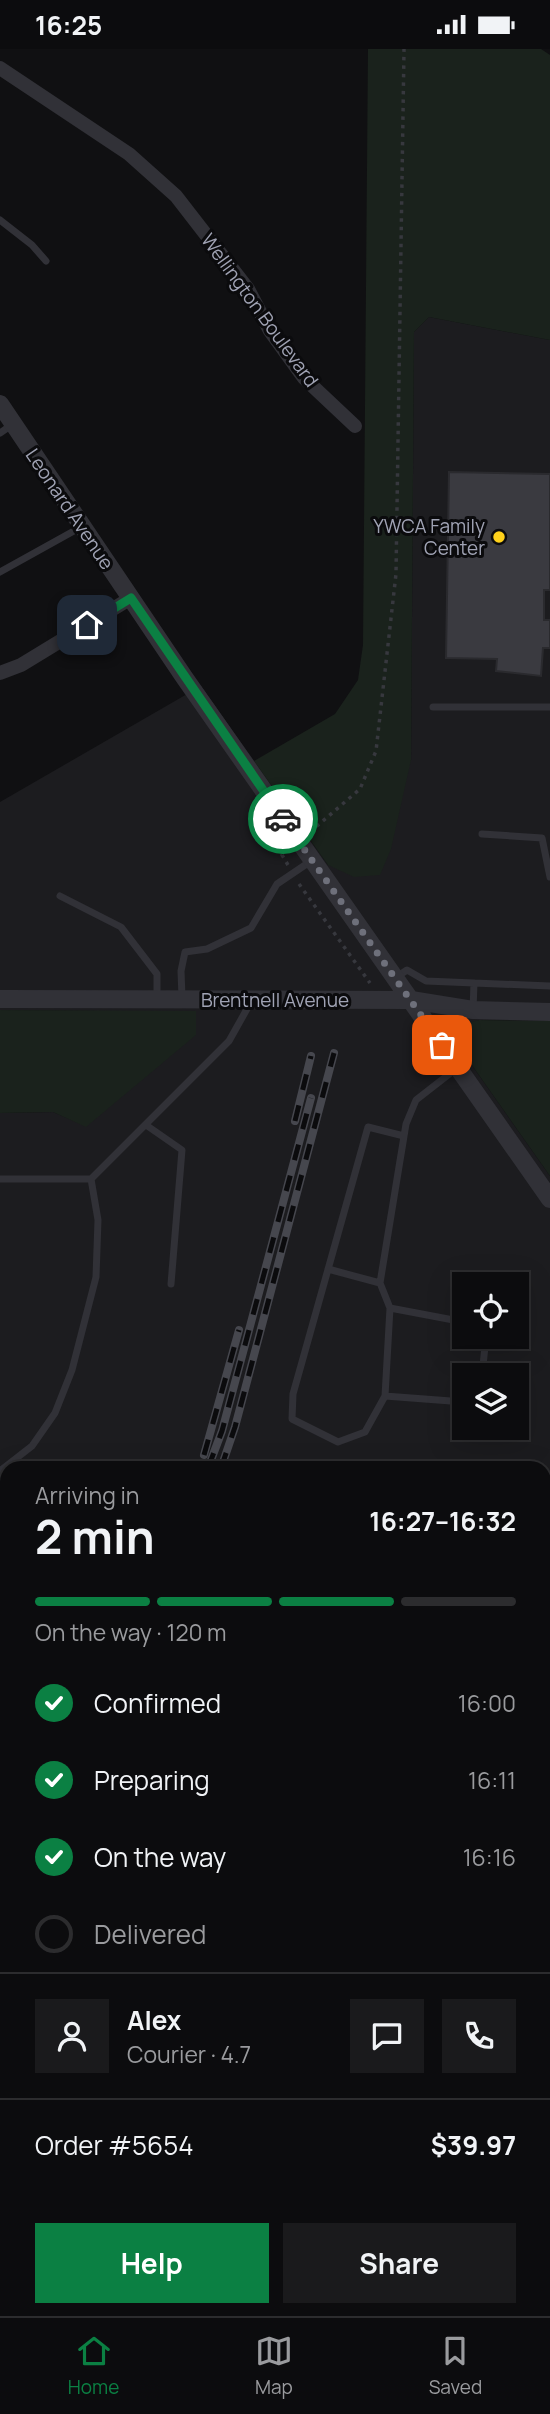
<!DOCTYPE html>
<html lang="en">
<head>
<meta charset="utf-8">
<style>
	:root { --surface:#0c0c0e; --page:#1a1a1c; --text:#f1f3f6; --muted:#9a9b9e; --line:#2c2c2e; --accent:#0b8043 }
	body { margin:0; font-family:Manrope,sans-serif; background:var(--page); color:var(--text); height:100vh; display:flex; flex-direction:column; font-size:26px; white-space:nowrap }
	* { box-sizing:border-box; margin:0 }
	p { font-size:23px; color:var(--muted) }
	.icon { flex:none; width:38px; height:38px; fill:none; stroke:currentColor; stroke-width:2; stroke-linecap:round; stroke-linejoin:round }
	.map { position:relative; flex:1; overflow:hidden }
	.panel { position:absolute; left:0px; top:1412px; width:551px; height:856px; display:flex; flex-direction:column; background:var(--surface); border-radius:21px 21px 0 0; box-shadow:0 7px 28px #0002,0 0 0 2px var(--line) }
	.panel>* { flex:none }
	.buttons { position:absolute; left:452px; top:1223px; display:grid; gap:14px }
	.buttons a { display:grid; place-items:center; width:77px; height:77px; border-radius:0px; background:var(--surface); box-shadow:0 7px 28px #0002,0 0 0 2px var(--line); font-size:35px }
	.pin { position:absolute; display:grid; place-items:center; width:60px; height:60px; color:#fff; margin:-30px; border-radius:14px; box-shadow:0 4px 10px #0006 }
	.courier { position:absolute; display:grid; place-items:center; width:70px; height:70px; margin:-35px; border:5px solid #0b8043; border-radius:50%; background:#fff; color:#222; box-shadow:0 2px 9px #0007 }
	.headline em { font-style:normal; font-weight:700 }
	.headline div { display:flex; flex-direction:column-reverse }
	.headline { display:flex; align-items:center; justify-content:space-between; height:119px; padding:0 35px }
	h1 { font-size:46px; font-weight:700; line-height:52px }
	.bar { display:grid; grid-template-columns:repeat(4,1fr); gap:10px 7px; align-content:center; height:84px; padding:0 35px }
	.bar i { height:9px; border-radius:5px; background:var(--line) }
	.bar .current { background:var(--accent) }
	.bar p { grid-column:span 4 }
	.line { display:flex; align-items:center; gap:18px; padding:0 35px; border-top:2px solid var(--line) }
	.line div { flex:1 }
	.round { display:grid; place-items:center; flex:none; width:74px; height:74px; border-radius:0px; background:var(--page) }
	ol { padding:0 35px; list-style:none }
	li { display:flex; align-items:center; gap:21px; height:77px }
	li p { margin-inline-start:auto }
	li .icon { padding:7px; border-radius:50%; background:var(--accent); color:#fff; stroke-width:4 }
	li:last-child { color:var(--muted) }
	li i { width:38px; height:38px; border:4px solid var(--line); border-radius:50% }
	.button { display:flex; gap:14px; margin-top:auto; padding:14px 35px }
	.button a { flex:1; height:80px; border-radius:0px; background:var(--accent); color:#fff; font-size:28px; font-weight:700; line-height:80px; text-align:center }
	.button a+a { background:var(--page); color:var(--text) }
	.status { display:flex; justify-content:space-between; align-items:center; height:49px; padding:0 35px; background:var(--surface); direction:ltr }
	.status svg { height:19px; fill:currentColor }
	.tab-bar { display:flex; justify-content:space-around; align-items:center; height:98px; border-top:2px solid var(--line); background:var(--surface); font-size:19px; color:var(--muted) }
	.tab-bar a { display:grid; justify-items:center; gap:4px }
	.tab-bar .current { color:var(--accent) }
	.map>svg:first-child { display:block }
</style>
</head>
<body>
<div class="status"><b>16:25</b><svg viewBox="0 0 49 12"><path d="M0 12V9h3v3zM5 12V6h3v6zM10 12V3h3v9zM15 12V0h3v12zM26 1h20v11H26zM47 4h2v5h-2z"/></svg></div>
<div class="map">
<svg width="550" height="2267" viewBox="0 0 550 2267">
	<rect width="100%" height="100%" fill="#101012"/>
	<!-- built -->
	<path fill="#1c1c1f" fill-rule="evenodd" d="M429,268L550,291V972L479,971L457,987V995L550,1127V1852L544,1855V1419H7V2261H58L52,2267H0V1064L53,1063L86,1077L196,963L0,961V753L201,637L328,816L411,711L414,283ZM464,1236H516V1288H464ZM464,1326H516V1379H464Z"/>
	<!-- green -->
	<path fill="#1a221c" d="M368,0H541L550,6V291L429,268L414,283L411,711L391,800L380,826L354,828L328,816L254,712L335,665L358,631L363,596Z
		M0,961L196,962V986L86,1078L53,1063L0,1064Z
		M479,971L550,972V1127L457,995V987L464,975Z
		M550,1989V2267H210L215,2261H544V1993Z
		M58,2261H139L136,2267H52Z"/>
	<!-- building -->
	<path fill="#3a3a40" stroke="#2a2a2e" stroke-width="2" d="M449,423L550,425V541H544V571H550V599H543L541,627L496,622L497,610L446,609Z"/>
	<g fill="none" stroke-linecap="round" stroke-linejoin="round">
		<!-- path -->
		<path stroke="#37383e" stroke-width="3.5" stroke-dasharray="3.5 5" stroke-linecap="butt" d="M310,783L360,740L376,702L396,525L404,0
			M288,816L282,806L288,801
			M299,835L370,934"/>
		<!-- service -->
		<path stroke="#313137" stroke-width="7" d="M0,171L32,196L46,212
			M0,384L13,375
			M0,523L81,478
			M433,658H550
			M482,785L542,789L550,828
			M60,847L121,878L157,925V950
			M395,929L407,921L426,932L550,937
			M182,948L181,922L185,903L207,900L251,879L277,835L311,812
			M473,961L474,934
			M457,1019L416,1051L406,1075L380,1234L390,1259L385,1347L464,1353
			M146,1076L182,1101L171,1235
			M0,1130H91L229,992L252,951
			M328,1220L380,1234
			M390,1259L464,1273
			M482,1326L486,1288
			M385,1347L365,1383L338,1393L292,1370L293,1345L368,1078L404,1087
			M0,1422L32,1397L55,1364L72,1321L96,1228L98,1171L91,1130
			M544,1531L550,1528
			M0,1775L7,1777"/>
		<!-- minor -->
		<path stroke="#313137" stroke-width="14" d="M0,19L129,105L176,147L248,240L270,282L304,329L355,377
			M0,624L21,616L131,549"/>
		<!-- tertiary -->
		<path stroke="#313137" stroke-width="18" d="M0,355L184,628L550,1150
			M0,950L411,951L473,961L550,963
			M544,1823L550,1820
			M0,2104H7"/>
		<!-- rail casing -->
		<g stroke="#46474e" stroke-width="8">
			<path id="rail" d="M295,1072L311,1007
				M204,1406L239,1281
				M208,1419L222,1382L311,1049
				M221,1419L235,1378L334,1004
				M544,1967L550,1964
				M544,1980L550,1976
				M0,2263L7,2238
				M184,2267L189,2261
				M198,2267L203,2261"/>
		</g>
		<!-- rail -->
		<use href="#rail" stroke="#0b0b0d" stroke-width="5" stroke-dasharray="16" stroke-linecap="butt"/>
	</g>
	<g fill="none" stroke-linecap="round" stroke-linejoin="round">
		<!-- done -->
		<path stroke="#6e707b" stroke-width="7" stroke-dasharray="0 12.6" d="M283,770L442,996"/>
		<!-- route -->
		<path stroke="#0b8043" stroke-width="9" d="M87,576L131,549L283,770"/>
	</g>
	<!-- markers -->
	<circle fill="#ffd11b" stroke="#0b0b0d" stroke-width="2.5" cx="499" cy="488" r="7"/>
	<g text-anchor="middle" stroke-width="6" stroke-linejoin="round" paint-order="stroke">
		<!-- street labels -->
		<g font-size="19" fill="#a0a3b4" stroke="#0b0b0d">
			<text transform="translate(260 261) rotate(54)" y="7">Wellington Boulevard</text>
			<text transform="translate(70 460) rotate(56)" y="7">Leonard Avenue</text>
			<text x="275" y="958">Brentnell Avenue</text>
		</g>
		<!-- poi labels -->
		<g font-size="19" fill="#a0a3b4" stroke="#0b0b0d" text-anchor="end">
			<text x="485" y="484">YWCA Family<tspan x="485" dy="22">Center</tspan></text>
		</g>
	</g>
</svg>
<div class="buttons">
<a><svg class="icon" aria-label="locate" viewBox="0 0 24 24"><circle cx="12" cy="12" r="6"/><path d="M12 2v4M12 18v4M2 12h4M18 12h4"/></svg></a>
<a><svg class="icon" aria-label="layers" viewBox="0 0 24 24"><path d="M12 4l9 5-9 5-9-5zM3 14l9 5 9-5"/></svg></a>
</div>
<div class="pin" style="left:442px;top:996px;background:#ea580c"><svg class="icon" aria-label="bag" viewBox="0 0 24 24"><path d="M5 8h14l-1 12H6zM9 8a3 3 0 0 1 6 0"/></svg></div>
<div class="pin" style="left:87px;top:576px;background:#1f2937"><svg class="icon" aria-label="home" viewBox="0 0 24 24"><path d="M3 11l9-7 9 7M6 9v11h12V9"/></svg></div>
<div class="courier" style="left:283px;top:770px"><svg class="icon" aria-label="car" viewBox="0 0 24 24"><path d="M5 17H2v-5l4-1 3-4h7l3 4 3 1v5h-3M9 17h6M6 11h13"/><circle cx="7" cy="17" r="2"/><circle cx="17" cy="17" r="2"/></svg></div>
<section class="panel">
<div class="headline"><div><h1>2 min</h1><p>Arriving in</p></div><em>16:27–16:32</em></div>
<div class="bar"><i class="current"></i><i class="current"></i><i class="current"></i><i></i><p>On the way · 120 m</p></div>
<ol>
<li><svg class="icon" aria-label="check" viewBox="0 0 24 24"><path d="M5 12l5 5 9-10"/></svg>Confirmed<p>16:00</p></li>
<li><svg class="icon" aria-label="check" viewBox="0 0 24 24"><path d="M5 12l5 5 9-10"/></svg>Preparing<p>16:11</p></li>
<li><svg class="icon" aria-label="check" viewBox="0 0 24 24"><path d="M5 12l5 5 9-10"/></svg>On the way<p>16:16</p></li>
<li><i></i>Delivered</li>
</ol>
<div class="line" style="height:126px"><a class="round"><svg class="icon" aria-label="person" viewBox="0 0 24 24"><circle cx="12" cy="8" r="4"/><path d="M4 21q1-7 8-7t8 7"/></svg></a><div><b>Alex</b><p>Courier · 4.7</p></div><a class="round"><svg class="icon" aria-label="chat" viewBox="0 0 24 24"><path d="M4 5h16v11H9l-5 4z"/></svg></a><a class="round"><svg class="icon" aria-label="phone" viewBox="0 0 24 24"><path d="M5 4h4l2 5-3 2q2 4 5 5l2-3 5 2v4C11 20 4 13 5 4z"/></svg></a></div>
<div class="line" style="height:91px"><div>Order #5654</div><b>$39.97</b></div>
<div class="button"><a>Help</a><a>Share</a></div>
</section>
</div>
<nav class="tab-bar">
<a class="current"><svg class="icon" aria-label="home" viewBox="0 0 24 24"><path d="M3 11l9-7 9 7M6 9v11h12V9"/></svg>Home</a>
<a><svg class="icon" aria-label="map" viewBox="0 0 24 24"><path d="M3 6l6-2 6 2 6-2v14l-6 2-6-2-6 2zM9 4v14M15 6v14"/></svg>Map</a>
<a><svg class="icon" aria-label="saved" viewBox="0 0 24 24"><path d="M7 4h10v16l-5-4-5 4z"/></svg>Saved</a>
</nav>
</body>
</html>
